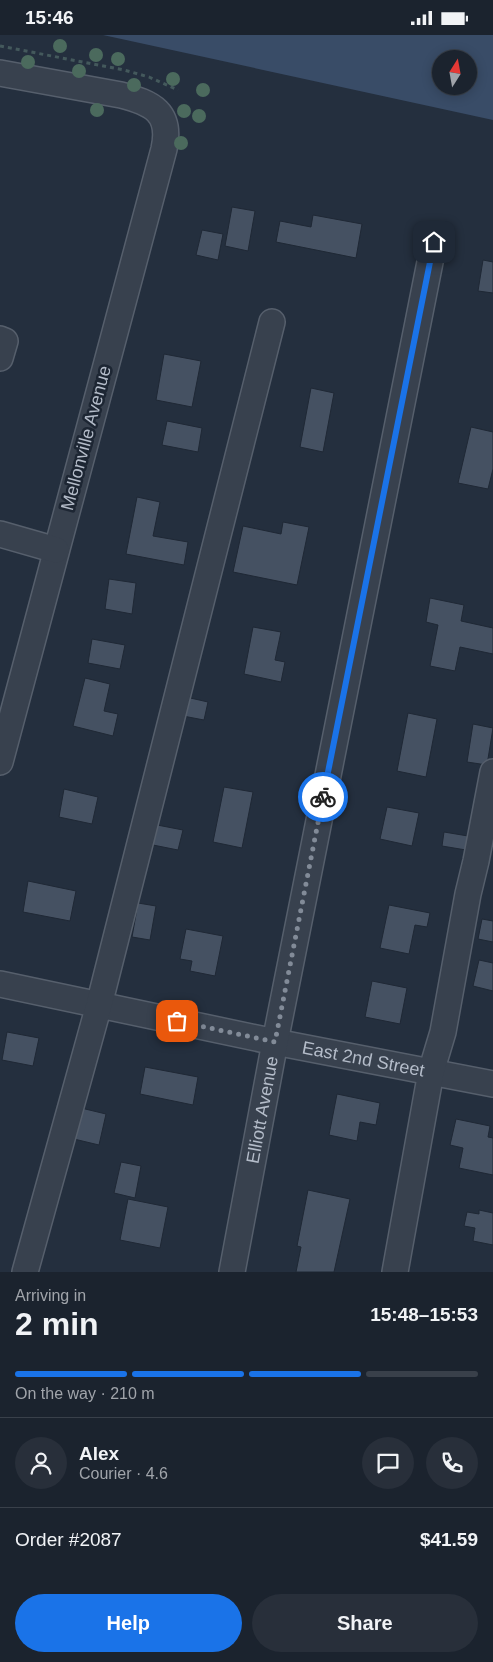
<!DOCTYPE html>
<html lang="en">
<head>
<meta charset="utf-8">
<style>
	:root { --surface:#1b232e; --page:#282f3a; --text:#f1f3f6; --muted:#a0a4aa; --line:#39404a; --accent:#1a73e8 }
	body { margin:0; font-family:Helvetica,sans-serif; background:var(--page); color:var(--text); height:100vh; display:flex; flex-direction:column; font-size:19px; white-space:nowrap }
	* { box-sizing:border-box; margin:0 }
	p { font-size:16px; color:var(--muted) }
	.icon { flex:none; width:28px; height:28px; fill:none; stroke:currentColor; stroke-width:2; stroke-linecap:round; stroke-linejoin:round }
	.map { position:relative; height:1237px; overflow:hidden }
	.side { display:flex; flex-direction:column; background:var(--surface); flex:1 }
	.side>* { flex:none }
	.needle { width:32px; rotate:11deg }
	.buttons { position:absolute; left:432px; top:15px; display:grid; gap:10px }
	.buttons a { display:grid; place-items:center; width:45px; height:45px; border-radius:50%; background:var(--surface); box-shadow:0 2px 12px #0003,0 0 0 1px var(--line); font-size:25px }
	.pin { position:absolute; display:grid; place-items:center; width:42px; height:42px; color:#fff; margin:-21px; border-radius:10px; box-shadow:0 2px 8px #0006 }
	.courier { position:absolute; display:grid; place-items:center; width:50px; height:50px; margin:-25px; border:4px solid #1a73e8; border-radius:50%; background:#fff; color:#222; box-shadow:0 1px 6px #0007 }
	.headline em { font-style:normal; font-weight:700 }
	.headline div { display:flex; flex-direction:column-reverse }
	.headline { display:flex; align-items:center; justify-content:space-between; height:85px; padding:0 15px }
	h1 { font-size:32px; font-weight:700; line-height:38px }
	.bar { display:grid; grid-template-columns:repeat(4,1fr); gap:8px 5px; align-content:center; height:60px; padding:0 15px }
	.bar i { height:6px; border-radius:4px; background:var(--line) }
	.bar .current { background:var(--accent) }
	.bar p { grid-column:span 4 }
	.line { display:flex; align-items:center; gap:12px; padding:0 15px; border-top:1px solid var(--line) }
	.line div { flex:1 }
	.round { display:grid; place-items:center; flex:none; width:52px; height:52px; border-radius:26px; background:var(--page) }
	.primary-button { display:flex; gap:10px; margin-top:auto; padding:10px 15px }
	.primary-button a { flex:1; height:58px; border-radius:30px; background:var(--accent); color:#fff; font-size:20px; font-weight:700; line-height:58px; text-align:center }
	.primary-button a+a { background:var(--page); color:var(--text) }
	.status { display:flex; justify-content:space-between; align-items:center; height:35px; padding:0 25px; background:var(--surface); direction:ltr }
	.status svg { height:14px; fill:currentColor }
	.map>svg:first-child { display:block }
</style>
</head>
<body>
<div class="status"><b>15:46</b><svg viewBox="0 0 49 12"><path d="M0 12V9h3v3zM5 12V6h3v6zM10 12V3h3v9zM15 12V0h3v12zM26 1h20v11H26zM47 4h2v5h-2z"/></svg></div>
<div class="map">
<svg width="493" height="1237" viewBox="0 0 493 1237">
	<rect width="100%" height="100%" fill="#242f3e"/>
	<!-- water -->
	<path fill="#394c67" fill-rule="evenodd" d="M103,0H493V85ZM441,24H469V51H441Z"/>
	<!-- building -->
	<path fill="#455162" stroke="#1f2835" d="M232,172L255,176L248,216L225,211Z
		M313,180L362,189L356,223L276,207L280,186L311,192Z
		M202,195L223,199L218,225L196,220Z
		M483,225L493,227V258L478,256Z
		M164,319L201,326L192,372L156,365Z
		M311,353L334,358L323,417L300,412Z
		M167,386L202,393L198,417L162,410Z
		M471,392L493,397V434L488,454L458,448Z
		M137,462L160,467L153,501L188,507L184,530L126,519Z
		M283,487L309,492L297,550L233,537L243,491L281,499Z
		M109,544L136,548L132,579L105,574Z
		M430,563L464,570L461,586L493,593V619L460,612L455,636L430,631L438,590L426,587Z
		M253,592L281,597L275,625L285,627L281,647L244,639Z
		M92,604L125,610L120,634L88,628Z
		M85,643L110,649L104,676L118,679L113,701L73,691Z
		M186,662L208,667L204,685L183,681Z
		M408,678L437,684L426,742L397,736Z
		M473,689L493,693L487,730L467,727Z
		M224,752L253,757L242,813L213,807Z
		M64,754L98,762L92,789L59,782Z
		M387,772L419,778L412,811L380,804Z
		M152,789L183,795L178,815L148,809Z
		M444,797L474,802L472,816L442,811Z
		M28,846L76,856L70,886L23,877Z
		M138,868L156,871L150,905L132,902Z
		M389,870L430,878L427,892L415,890L409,919L380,913Z
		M482,884L493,886V907L478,904Z
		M186,894L223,901L215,941L190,936L192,926L180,924Z
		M479,925L493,928V956L473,951Z
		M372,946L407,953L400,989L365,982Z
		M7,997L39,1003L33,1031L2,1025Z
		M145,1032L198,1042L193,1070L140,1059Z
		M337,1059L380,1068L376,1090L360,1087L357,1106L329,1100Z
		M81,1073L106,1079L99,1110L74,1104Z
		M456,1084L490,1091L488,1102L493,1103V1140L459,1133L463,1113L450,1110Z
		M121,1127L141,1131L135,1163L114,1158Z
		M308,1155L350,1164L334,1237H296L301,1212L297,1211Z
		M128,1164L168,1172L160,1213L120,1205Z
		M479,1175L493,1178V1210L473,1206L475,1193L464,1191L467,1177L479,1179Z"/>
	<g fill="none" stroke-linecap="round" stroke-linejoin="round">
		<!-- minor casing -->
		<g stroke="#565f6c" stroke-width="28">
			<g id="minor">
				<path d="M0,38L121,60C152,68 172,77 164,114L0,727"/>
				<path d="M0,304L5,306L0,323"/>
				<path d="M0,499L56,515"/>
				<path id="s1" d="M0,949L275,1007L493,1049"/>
				<path d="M25,1237L99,970L272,287"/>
				<path id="s2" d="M232,1237L275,1007L434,207"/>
				<path d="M395,1237L431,1037L443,997L468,859L476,826L493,737"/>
			</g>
		</g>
		<!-- path -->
		<path stroke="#44595c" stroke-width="3" stroke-dasharray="4 4" stroke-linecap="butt" d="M0,11L124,35L149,42L178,55"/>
		<!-- minor -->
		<use href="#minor" stroke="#38414e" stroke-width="25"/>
	</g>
	<!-- trees -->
	<g fill="#4b6a5d">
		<circle cx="60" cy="11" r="7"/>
		<circle cx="96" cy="20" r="7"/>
		<circle cx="118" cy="24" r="7"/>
		<circle cx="28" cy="27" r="7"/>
		<circle cx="79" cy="36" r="7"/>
		<circle cx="173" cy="44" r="7"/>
		<circle cx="134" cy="50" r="7"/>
		<circle cx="203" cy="55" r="7"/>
		<circle cx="97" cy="75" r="7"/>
		<circle cx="184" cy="76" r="7"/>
		<circle cx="199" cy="81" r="7"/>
		<circle cx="181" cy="108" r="7"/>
	</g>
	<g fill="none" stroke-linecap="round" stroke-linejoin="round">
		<!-- done -->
		<path stroke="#828b98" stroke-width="5" stroke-dasharray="0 9" d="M177,986L275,1007L323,762"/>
		<!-- route -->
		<path stroke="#1a73e8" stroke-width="6" d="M323,762L434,207"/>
	</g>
	<g text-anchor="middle" stroke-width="5" stroke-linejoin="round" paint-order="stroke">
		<!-- street labels -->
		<g font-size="18" fill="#b4bcc9" stroke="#1d2633">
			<text transform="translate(86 403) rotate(-75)" y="6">Mellonville Avenue</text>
			<text dy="6" stroke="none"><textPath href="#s1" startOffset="371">East 2nd Street</textPath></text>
			<text dy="6" stroke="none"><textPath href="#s2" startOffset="165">Elliott Avenue</textPath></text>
		</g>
	</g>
</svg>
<div class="buttons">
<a><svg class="needle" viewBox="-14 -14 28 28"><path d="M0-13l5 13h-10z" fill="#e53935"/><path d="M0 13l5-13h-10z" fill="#a0a4aa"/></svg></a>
</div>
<div class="pin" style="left:177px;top:986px;background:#ea580c"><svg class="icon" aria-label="bag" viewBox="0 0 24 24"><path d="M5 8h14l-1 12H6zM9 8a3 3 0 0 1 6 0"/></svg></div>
<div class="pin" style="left:434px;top:207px;background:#1f2937"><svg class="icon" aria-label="home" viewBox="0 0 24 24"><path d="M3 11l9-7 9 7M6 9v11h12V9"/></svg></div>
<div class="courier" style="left:323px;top:762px"><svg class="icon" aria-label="bike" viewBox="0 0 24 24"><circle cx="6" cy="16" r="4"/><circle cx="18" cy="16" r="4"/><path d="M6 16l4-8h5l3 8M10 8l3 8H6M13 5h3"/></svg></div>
</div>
<section class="side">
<div class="headline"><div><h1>2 min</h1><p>Arriving in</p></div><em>15:48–15:53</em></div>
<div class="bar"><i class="current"></i><i class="current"></i><i class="current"></i><i></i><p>On the way · 210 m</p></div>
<div class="line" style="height:90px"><a class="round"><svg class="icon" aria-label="person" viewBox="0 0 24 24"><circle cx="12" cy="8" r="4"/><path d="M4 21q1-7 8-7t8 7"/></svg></a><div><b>Alex</b><p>Courier · 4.6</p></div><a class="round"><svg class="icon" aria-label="chat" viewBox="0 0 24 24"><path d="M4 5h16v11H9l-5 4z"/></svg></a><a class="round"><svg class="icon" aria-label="phone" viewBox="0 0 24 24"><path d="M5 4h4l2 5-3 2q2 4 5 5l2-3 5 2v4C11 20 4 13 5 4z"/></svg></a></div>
<div class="line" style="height:65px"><div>Order #2087</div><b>$41.59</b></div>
<div class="primary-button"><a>Help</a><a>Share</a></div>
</section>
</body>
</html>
